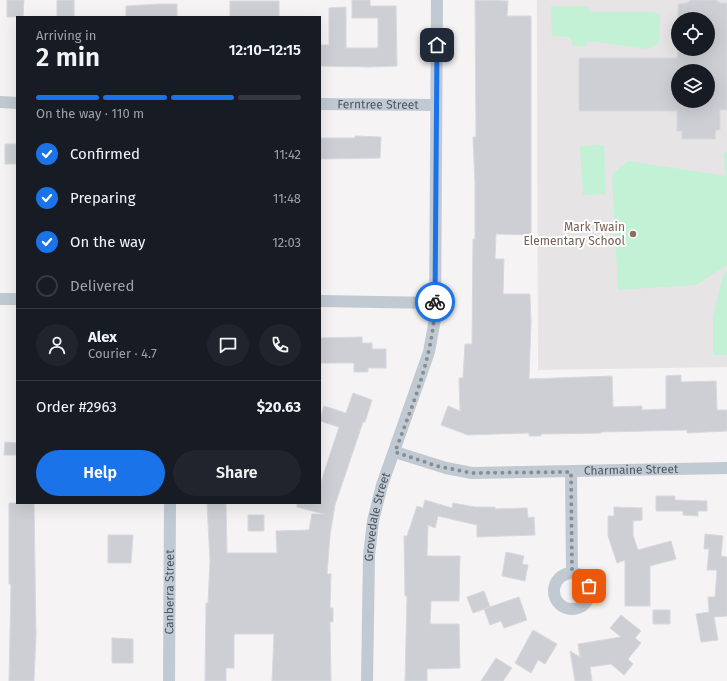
<!DOCTYPE html>
<html lang="en">
<head>
<meta charset="utf-8">
<style>
	:root { --surface:#171b24; --page:#20242c; --text:#f1f3f6; --muted:#9ea1a6; --line:#363941; --accent:#1a73e8 }
	body { margin:0; font-family:"Fira Sans",sans-serif; background:var(--page); color:var(--text); height:100vh; display:flex; flex-direction:column; font-size:15px; white-space:nowrap }
	* { box-sizing:border-box; margin:0 }
	p { font-size:13px; color:var(--muted) }
	.icon { flex:none; width:22px; height:22px; fill:none; stroke:currentColor; stroke-width:2; stroke-linecap:round; stroke-linejoin:round }
	.map { position:relative; flex:1; overflow:hidden }
	.panel { position:absolute; left:16px; top:16px; width:305px; height:488px; display:flex; flex-direction:column; background:var(--surface); border-radius:0px; box-shadow:0 4px 16px #0002 }
	.panel>* { flex:none }
	.tools { position:absolute; left:671px; top:12px; display:grid; gap:8px }
	.tools a { display:grid; place-items:center; width:44px; height:44px; border-radius:50%; background:var(--surface); box-shadow:0 4px 16px #0002; font-size:20px }
	.pin { position:absolute; display:grid; place-items:center; width:34px; height:34px; color:#fff; margin:-17px; border-radius:8px; box-shadow:0 2px 6px #0006 }
	.courier { position:absolute; display:grid; place-items:center; width:40px; height:40px; margin:-20px; border:3px solid #1a73e8; border-radius:50%; background:#fff; color:#222; box-shadow:0 1px 5px #0007 }
	.summary em { font-style:normal; font-weight:600 }
	.summary div { display:flex; flex-direction:column-reverse }
	.summary { display:flex; align-items:center; justify-content:space-between; height:68px; padding:0 20px }
	h1 { font-size:26px; font-weight:600; line-height:30px }
	.bar { display:grid; grid-template-columns:repeat(4,1fr); gap:6px 4px; align-content:center; height:48px; padding:0 20px }
	.bar i { height:5px; border-radius:3px; background:var(--line) }
	.bar .active { background:var(--accent) }
	.bar p { grid-column:span 4 }
	.line { display:flex; align-items:center; gap:10px; padding:0 20px; border-top:1px solid var(--line) }
	.line div { flex:1 }
	.round { display:grid; place-items:center; flex:none; width:42px; height:42px; border-radius:21px; background:var(--page) }
	ol { padding:0 20px; list-style:none }
	li { display:flex; align-items:center; gap:12px; height:44px }
	li p { margin-inline-start:auto }
	li .icon { padding:4px; border-radius:50%; background:var(--accent); color:#fff; stroke-width:4 }
	li:last-child { color:var(--muted) }
	li i { width:22px; height:22px; border:2px solid var(--line); border-radius:50% }
	.primary-button { display:flex; gap:8px; margin-top:auto; padding:8px 20px }
	.primary-button a { flex:1; height:46px; border-radius:24px; background:var(--accent); color:#fff; font-size:16px; font-weight:600; line-height:46px; text-align:center }
	.primary-button a+a { background:var(--page); color:var(--text) }
	.map>svg:first-child { display:block }
</style>
</head>
<body>
<div class="map">
<svg width="727" height="681" viewBox="0 0 727 681">
	<rect width="100%" height="100%" fill="#f5f3f3"/>
	<!-- education -->
	<path fill="#e6e4e5" fill-rule="evenodd" d="M537,0H727V367L538,370ZM678,19H708V49H678ZM678,71H708V101H678Z"/>
	<!-- green -->
	<path fill="#c3f1d5" d="M551,6H588L589,12H653L660,16L659,43L648,49L588,41L586,46H573L572,41L568,37L552,36Z
		M604,145L606,194L583,195L580,146Z
		M727,152V265L696,285L618,290L612,174L628,161L726,176L723,154Z
		M727,271V355H713V317L723,275Z"/>
	<!-- building -->
	<path fill="#cdcfd5" stroke="#d7d9de" fill-rule="evenodd" d="M7,0H24L23,17H7Z
		M57,0H74V17H57Z
		M352,0H370V6H396L397,66L369,67L320,66V45H329V8L346,7V48H378V18H352Z
		M475,0L508,1L507,16H531V235L496,234L495,259H504L503,294H530L531,322L529,379L612,376L613,407L642,406V410L666,409V376L681,375V382L716,381L717,410H727V431L687,433V430L601,432V433L541,434V436H529V433L468,435L441,425L448,406L460,411L459,378H463L465,344H472L473,239H475V184L473,137H476Z
		M691,0H716L720,3H727V110H720V130H716L715,139H682V131H677V111H579V58H677L678,49H708V19H678V4L687,3ZM678,71H708V101H678Z
		M230,1H279V17H230Z
		M159,4H177V17H126V6Z
		M355,136L381,137L380,158L320,159V138H355Z
		M5,144H17V164H5Z
		M362,337V343H372V349H386V368H368V372H354V363H320V338Z
		M353,393L372,400L365,422H363L335,505L330,535L327,574H331L330,608H333V622H330L331,681H272L274,634H234V668H226V681H205L206,603H208L210,561L207,503H226L227,553H277L276,531L309,530L312,514H324L297,507V503H320V485L339,427L320,421V419L324,406L346,413Z
		M5,442L17,443V455H4Z
		M656,496H675V500L707,501V511H698V516L683,515V511H656Z
		M425,500L452,508L453,503L475,507H495V509L527,508L528,518L534,517L535,535L477,537V525L438,516L435,528L428,525L427,556H460L459,601H431L430,624H459L460,668L427,669V681H405L407,596H405L404,536H407L417,506L423,508Z
		M9,503H34L36,635L34,681H9L11,584H9Z
		M614,507L642,508V520L633,521V535L638,550L671,541L676,559L650,566V606H625V560L617,563L608,536V516H614Z
		M248,515H264V531H248Z
		M705,534L723,536L721,556L727,557V616L714,617L718,640L701,642L696,614L709,612L708,597H715L717,570H707L709,549H704Z
		M108,535H133L131,563H108Z
		M506,552L524,556L522,564L528,565L525,581L502,576Z
		M484,591L490,607L473,613L467,597Z
		M519,597L527,620L504,628L501,621L490,625L484,609Z
		M653,610H670V624H653Z
		M621,615L641,631L635,638L641,643L628,659L633,664L624,675L611,664L590,667L592,681H575L570,651L580,657L578,644L621,637L610,628Z
		M533,630L557,644L545,664L538,660L531,673L515,663Z
		M112,638L133,639V663H112Z
		M496,658L512,668L503,681H481Z"/>
	<g fill="none" stroke-linecap="round" stroke-linejoin="round">
		<!-- street -->
		<g stroke="#c1cad2" stroke-width="12">
			<path d="M0,102L17,103"/>
			<path id="s1" d="M320,104L436,105"/>
			<path d="M0,299H17"/>
			<path d="M320,301L435,303"/>
			<path id="s2" d="M395,452L446,468L472,473L727,468"/>
			<path d="M571,472L572,572"/>
			<circle cx="572" cy="591" r="18"/>
			<path id="s3" d="M169,681L170,503"/>
			<path id="s4" d="M367,681L369,556L373,521L382,485L429,352L435,319L437,0"/>
		</g>
	</g>
	<g fill="none" stroke-linecap="round" stroke-linejoin="round">
		<!-- done -->
		<path stroke="#868d94" stroke-width="4" stroke-dasharray="0 7.2" d="M435,302C434,354 413,404 395,452L437,466L472,473L571,472L572,572L583,576L589,586"/>
		<!-- route -->
		<path stroke="#1a73e8" stroke-width="5" d="M435,302L437,45"/>
	</g>
	<!-- markers -->
	<circle fill="#8d6e63" stroke="#fff" stroke-width="1.5" cx="633" cy="234" r="4"/>
	<g text-anchor="middle" stroke-width="4" stroke-linejoin="round" paint-order="stroke">
		<!-- street labels -->
		<g font-size="12" fill="#4a5661" stroke="#fff">
			<text dy="4" stroke="none"><textPath href="#s1" startOffset="58">Ferntree Street</textPath></text>
			<text dy="4" stroke="none"><textPath href="#s2" startOffset="239">Charmaine Street</textPath></text>
			<text dy="4" stroke="none"><textPath href="#s4" startOffset="165">Grovedale Street</textPath></text>
			<text dy="4" stroke="none"><textPath href="#s3" startOffset="89">Canberra Street</textPath></text>
		</g>
		<!-- education labels -->
		<g font-size="12" fill="#785e54" stroke="#fff" text-anchor="end">
			<text x="625" y="231">Mark Twain<tspan x="625" dy="14">Elementary School</tspan></text>
		</g>
	</g>
</svg>
<div class="tools">
<a><svg class="icon" aria-label="locate" viewBox="0 0 24 24"><circle cx="12" cy="12" r="6"/><path d="M12 2v4M12 18v4M2 12h4M18 12h4"/></svg></a>
<a><svg class="icon" aria-label="layers" viewBox="0 0 24 24"><path d="M12 4l9 5-9 5-9-5zM3 14l9 5 9-5"/></svg></a>
</div>
<div class="pin" style="left:589px;top:586px;background:#ea580c"><svg class="icon" aria-label="bag" viewBox="0 0 24 24"><path d="M5 8h14l-1 12H6zM9 8a3 3 0 0 1 6 0"/></svg></div>
<div class="pin" style="left:437px;top:45px;background:#1f2937"><svg class="icon" aria-label="home" viewBox="0 0 24 24"><path d="M3 11l9-7 9 7M6 9v11h12V9"/></svg></div>
<div class="courier" style="left:435px;top:302px"><svg class="icon" aria-label="bike" viewBox="0 0 24 24"><circle cx="6" cy="16" r="4"/><circle cx="18" cy="16" r="4"/><path d="M6 16l4-8h5l3 8M10 8l3 8H6M13 5h3"/></svg></div>
<section class="panel">
<div class="summary"><div><h1>2 min</h1><p>Arriving in</p></div><em>12:10–12:15</em></div>
<div class="bar"><i class="active"></i><i class="active"></i><i class="active"></i><i></i><p>On the way · 110 m</p></div>
<ol>
<li><svg class="icon" aria-label="check" viewBox="0 0 24 24"><path d="M5 12l5 5 9-10"/></svg>Confirmed<p>11:42</p></li>
<li><svg class="icon" aria-label="check" viewBox="0 0 24 24"><path d="M5 12l5 5 9-10"/></svg>Preparing<p>11:48</p></li>
<li><svg class="icon" aria-label="check" viewBox="0 0 24 24"><path d="M5 12l5 5 9-10"/></svg>On the way<p>12:03</p></li>
<li><i></i>Delivered</li>
</ol>
<div class="line" style="height:72px"><a class="round"><svg class="icon" aria-label="person" viewBox="0 0 24 24"><circle cx="12" cy="8" r="4"/><path d="M4 21q1-7 8-7t8 7"/></svg></a><div><b>Alex</b><p>Courier · 4.7</p></div><a class="round"><svg class="icon" aria-label="chat" viewBox="0 0 24 24"><path d="M4 5h16v11H9l-5 4z"/></svg></a><a class="round"><svg class="icon" aria-label="phone" viewBox="0 0 24 24"><path d="M5 4h4l2 5-3 2q2 4 5 5l2-3 5 2v4C11 20 4 13 5 4z"/></svg></a></div>
<div class="line" style="height:52px"><div>Order #2963</div><b>$20.63</b></div>
<div class="primary-button"><a>Help</a><a>Share</a></div>
</section>
</div>
</body>
</html>
